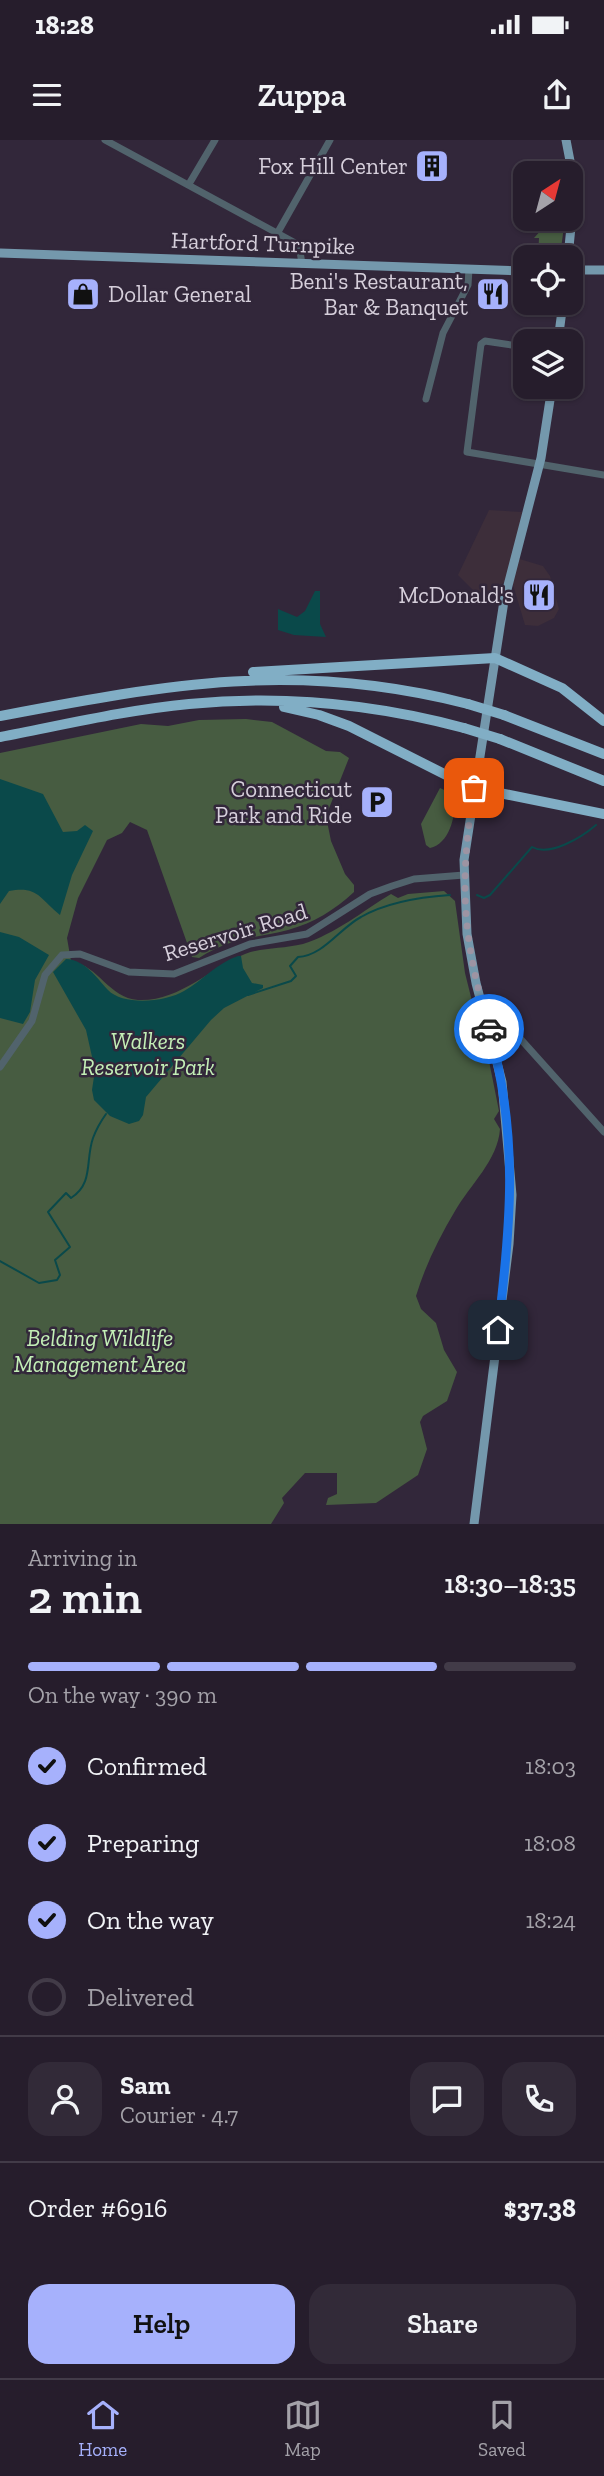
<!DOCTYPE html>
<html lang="en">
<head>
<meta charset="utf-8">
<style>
	:root { --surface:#261d2c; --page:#322a38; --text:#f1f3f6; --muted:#a4a2a9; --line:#423b48; --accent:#a6b1fc }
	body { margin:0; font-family:"Zilla Slab",serif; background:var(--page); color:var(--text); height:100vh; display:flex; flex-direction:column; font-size:26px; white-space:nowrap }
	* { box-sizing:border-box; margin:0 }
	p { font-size:23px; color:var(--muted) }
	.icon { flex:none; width:38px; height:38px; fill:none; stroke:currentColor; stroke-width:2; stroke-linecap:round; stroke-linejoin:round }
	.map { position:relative; height:1384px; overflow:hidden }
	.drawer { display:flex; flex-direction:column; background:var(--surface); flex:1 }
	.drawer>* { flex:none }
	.needle { width:46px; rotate:36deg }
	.controls { position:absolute; left:513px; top:21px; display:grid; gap:14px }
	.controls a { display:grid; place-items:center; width:70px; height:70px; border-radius:14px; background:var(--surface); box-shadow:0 2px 5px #0004,0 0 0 2px var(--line); font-size:35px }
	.pin { position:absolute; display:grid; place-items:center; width:60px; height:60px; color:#fff; margin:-30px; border-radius:14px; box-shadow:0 4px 10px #0006 }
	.courier { position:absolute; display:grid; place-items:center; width:70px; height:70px; margin:-35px; border:5px solid #1a73e8; border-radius:50%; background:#fff; color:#222; box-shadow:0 2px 9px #0007 }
	.overview em { font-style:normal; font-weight:600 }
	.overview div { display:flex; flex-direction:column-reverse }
	.overview { display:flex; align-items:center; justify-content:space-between; height:119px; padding:0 28px }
	h1 { font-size:46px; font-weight:600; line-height:52px }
	.bar { display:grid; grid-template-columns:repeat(4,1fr); gap:10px 7px; align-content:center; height:84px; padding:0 28px }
	.bar i { height:9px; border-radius:5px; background:var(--line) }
	.bar .selected { background:var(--accent) }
	.bar p { grid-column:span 4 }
	.line { display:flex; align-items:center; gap:18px; padding:0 28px; border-top:2px solid var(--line) }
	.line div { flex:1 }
	.round { display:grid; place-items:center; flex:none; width:74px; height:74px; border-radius:21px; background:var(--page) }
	ol { padding:0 28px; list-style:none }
	li { display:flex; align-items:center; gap:21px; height:77px }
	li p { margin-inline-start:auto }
	li .icon { padding:7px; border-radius:50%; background:var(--accent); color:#111; stroke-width:4 }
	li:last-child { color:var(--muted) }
	li i { width:38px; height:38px; border:4px solid var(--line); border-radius:50% }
	.button { display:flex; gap:14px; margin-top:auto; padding:14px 28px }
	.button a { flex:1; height:80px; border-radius:21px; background:var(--accent); color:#111; font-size:28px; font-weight:600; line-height:80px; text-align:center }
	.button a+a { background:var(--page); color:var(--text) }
	.status { display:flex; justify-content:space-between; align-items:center; height:49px; padding:0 35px; background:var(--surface); direction:ltr }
	.status svg { height:19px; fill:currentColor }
	header { display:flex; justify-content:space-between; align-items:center; height:91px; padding:0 28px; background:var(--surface); font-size:32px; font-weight:600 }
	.tabs { display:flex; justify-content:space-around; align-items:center; height:98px; border-top:2px solid var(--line); background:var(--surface); font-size:19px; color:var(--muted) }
	.tabs a { display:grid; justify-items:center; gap:4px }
	.tabs .selected { color:var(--accent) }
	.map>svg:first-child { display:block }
</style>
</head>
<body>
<div class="status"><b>18:28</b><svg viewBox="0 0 49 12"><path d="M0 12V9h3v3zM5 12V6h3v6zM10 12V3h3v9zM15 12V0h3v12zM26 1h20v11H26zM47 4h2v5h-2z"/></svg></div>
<header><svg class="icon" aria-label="menu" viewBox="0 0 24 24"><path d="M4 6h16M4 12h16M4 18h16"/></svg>Zuppa<svg class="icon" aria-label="share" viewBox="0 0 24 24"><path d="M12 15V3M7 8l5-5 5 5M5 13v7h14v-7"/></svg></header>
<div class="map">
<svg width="604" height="1384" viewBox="0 0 604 1384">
	<rect width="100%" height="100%" fill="#32273a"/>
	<!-- commercial -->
	<path fill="#3d2e3a" d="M489,370L522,372L513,417L543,426L550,436L559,469L554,478L538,486L525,485L511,438L481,458L458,435Z"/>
	<!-- green -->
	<path fill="#475c41" d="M551,79H565L560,116L538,117L539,98H534Z
		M246,579L272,582L326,611L340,612L349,618L326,676L331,701L345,734L354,745V752C335,770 313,783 288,790C253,799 231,797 199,818L192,817L147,690L130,682L122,693L107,700L78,758L67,798L71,821C99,826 109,858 138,860C179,862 210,828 245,814C264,807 283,809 303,804C335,794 363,771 391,754L398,758L408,754L444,751L455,761L465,833L475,873V891L489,921L499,971L494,979L500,989C498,1020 470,1045 455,1071C439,1098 425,1126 416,1156L421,1169L436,1183L444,1210L457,1232L447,1261L423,1276L420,1282L427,1309L418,1335L376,1363L326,1365L328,1358L337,1354V1333H305L282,1358L284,1363L271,1384H0V613L141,584L168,586L199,580Z
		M440,648L455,655C456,673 451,703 430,708L426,705L421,684Z"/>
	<!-- water -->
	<path fill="#0a494a" d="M315,451H320V484L326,497L294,495L278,490V469L297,477L305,471Z
		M0,639L43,654L63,692L77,691L85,685L93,691L72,735L60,775C39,758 38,746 9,751L0,764Z
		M0,792L19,797L49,815L35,840L30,872L23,884L0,878Z
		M238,816H241L243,828L252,843L263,845V848L224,868L211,880L146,957L143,975L139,981L129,984L110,976L94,960L92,950L95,930L86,890L53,832L66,819C85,820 96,837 108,850C123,866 166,862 184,851C203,840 217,823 238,816Z"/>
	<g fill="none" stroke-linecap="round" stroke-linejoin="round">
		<!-- stream -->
		<path stroke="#0a494a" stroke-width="2" d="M477,755L484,758L490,755L532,707C550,717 582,697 596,685
			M248,855L291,841L296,836L290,826L298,817C323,816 340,788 361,777C387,762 420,757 450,755
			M0,1121L39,1143L57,1140L60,1135L55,1120L70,1107L48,1072L66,1053L71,1058C94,1043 85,1021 93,998C96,990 101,981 106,974"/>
		<!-- minor -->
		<path stroke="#51636c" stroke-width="7" d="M105,0L299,105L302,124
			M189,44L215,0
			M278,92L330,0
			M525,207L485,201L481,204L467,312L604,335
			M426,259L443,193L468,145L469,129
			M487,882L509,886L604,992
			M0,927L32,881L45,835L62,815L80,814L129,832L174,834L250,804L307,794L370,754L392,746L414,739L464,735"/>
		<!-- major -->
		<path stroke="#7498ac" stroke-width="9" d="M566,0L575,47L568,117
			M0,113L525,131
			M570,130H604
			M558,201L563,163
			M474,1384L509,1104L512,1055L502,942L476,843L467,794L464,720L504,461L541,318L552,247"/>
		<!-- highway -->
		<path stroke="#81aec5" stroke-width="10" d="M253,532L495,518L562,548L604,581
			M284,567L319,575L349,586L470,647L604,674
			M504,575L604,614
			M0,576C169,544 297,520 468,564
			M0,597C63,585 126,570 189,564C281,555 375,564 464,588
			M500,599L604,641"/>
		<!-- highway-bridge -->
		<path stroke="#81aec5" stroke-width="10" d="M468,564L504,575
			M464,588L500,599"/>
	</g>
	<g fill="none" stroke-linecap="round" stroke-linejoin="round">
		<!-- done -->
		<path stroke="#9d94a3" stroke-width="7" stroke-dasharray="0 12.6" d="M474,648C459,744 462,796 489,889"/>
		<!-- route -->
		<path stroke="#1a73e8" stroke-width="9" d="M489,889C519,995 511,1083 498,1190"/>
	</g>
	<!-- icons -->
	<defs>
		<g id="building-square" transform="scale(1.75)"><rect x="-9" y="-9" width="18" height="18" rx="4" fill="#a6b1fc" stroke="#32273a"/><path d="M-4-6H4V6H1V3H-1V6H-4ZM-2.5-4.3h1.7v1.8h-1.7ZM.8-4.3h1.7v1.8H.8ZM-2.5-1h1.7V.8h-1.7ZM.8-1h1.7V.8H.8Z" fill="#111"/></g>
		<g id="shop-square" transform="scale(1.75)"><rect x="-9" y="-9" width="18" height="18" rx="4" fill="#a6b1fc" stroke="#32273a"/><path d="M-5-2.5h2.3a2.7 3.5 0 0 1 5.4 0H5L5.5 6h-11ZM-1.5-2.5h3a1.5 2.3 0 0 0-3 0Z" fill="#111"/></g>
		<g id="restaurant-square" transform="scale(1.75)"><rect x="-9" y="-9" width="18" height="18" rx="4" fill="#a6b1fc" stroke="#32273a"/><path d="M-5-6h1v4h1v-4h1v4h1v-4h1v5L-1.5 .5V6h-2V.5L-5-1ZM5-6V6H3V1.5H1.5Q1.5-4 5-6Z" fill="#111"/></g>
		<g id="parking-square" transform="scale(1.75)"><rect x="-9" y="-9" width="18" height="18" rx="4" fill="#a6b1fc" stroke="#32273a"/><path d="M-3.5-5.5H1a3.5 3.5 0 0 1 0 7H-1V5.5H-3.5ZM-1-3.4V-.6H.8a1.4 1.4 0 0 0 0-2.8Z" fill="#111"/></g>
	</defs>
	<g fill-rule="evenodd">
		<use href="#building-square" x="432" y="26"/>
		<use href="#shop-square" x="83" y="154"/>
		<use href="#restaurant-square" x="493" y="154"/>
		<use href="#restaurant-square" x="539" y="455"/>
		<use href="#parking-square" x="377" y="662"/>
	</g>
	<g text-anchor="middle" stroke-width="5" stroke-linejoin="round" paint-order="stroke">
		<!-- poi labels -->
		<g font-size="23" fill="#d6cfdb" stroke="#32273a" text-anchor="end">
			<text x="408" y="34">Fox Hill Center</text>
			<text x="468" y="149">Beni's Restaurant,<tspan x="468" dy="26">Bar &amp; Banquet</tspan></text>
			<text x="108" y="162" text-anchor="start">Dollar General</text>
			<text x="514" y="463">McDonald's</text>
			<text x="352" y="657">Connecticut<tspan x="352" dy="26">Park and Ride</tspan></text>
		</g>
		<!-- street labels -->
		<g font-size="23" fill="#d6cfdb" stroke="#32273a">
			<text transform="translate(263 103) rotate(2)" y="8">Hartford Turnpike</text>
			<text transform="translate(235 792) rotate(-17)" y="8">Reservoir Road</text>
		</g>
		<!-- park labels -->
		<g font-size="23" font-style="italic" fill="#c3efb6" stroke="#32273a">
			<text x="148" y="909">Walkers<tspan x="148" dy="26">Reservoir Park</tspan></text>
			<text x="100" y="1206">Belding Wildlife<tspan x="100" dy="26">Management Area</tspan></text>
		</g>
	</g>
</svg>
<div class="controls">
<a><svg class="needle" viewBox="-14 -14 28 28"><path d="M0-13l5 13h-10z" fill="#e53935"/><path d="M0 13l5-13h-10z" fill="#a4a2a9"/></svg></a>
<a><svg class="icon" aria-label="locate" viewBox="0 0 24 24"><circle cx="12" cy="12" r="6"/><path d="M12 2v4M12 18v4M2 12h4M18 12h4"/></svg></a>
<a><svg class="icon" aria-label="layers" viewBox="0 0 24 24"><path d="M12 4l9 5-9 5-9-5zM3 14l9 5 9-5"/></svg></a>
</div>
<div class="pin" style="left:474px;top:648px;background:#ea580c"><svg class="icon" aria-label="bag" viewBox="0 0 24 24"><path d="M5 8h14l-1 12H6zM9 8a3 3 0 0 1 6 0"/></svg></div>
<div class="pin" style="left:498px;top:1190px;background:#1f2937"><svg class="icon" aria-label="home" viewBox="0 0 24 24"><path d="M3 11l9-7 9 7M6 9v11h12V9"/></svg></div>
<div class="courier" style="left:489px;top:889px"><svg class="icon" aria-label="car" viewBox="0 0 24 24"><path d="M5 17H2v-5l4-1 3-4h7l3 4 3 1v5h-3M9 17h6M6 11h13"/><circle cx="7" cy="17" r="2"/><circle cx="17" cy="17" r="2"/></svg></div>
</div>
<section class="drawer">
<div class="overview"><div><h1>2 min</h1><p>Arriving in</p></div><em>18:30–18:35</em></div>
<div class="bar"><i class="selected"></i><i class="selected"></i><i class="selected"></i><i></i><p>On the way · 390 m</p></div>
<ol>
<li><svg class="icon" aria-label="check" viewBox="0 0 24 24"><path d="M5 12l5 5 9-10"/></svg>Confirmed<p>18:03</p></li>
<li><svg class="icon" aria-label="check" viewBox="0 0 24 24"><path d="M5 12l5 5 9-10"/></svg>Preparing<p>18:08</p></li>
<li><svg class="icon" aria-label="check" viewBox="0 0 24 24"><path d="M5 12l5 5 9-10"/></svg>On the way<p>18:24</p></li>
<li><i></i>Delivered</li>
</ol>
<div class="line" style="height:126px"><a class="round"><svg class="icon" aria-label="person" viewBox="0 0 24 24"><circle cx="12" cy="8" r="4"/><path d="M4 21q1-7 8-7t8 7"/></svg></a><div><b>Sam</b><p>Courier · 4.7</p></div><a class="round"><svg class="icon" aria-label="chat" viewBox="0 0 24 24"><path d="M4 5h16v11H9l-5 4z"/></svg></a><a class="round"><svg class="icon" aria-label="phone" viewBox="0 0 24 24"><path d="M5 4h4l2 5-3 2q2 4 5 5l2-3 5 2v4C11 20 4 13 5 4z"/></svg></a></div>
<div class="line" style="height:91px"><div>Order #6916</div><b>$37.38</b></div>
<div class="button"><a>Help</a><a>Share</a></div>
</section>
<nav class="tabs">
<a class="selected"><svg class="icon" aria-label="home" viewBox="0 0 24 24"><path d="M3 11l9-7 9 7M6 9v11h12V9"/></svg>Home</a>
<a><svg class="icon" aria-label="map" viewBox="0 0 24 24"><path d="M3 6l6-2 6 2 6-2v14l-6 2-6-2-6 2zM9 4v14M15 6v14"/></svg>Map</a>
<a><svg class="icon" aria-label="saved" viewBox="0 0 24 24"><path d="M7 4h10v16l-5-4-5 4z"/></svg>Saved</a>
</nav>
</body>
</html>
